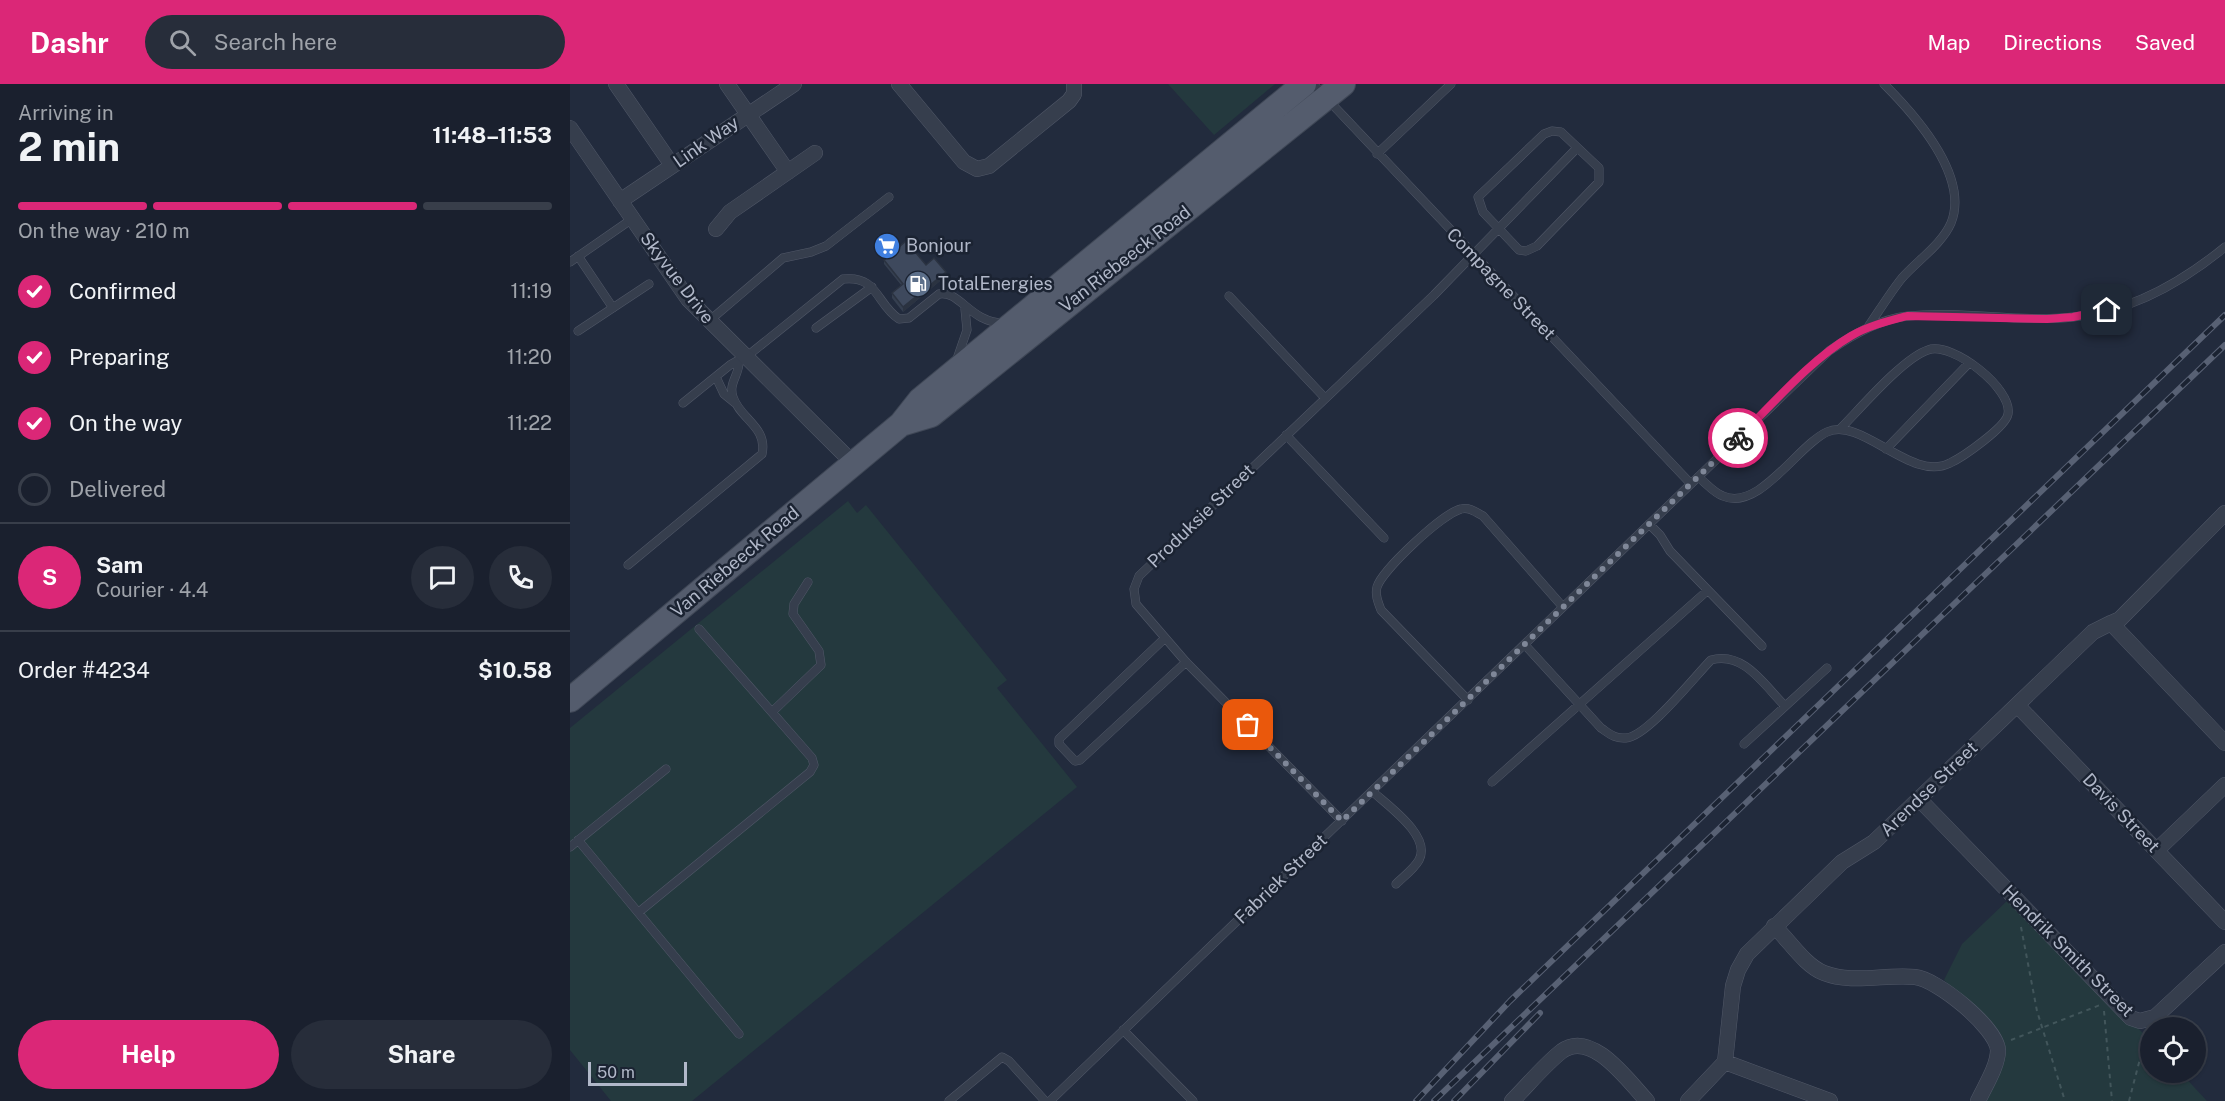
<!DOCTYPE html>
<html lang="en">
<head>
<meta charset="utf-8">
<style>
	:root { --surface:#1a202e; --page:#272d3a; --text:#f1f3f6; --muted:#9fa3aa; --line:#383e4a; --accent:#db2777 }
	body { margin:0; font-family:"Public Sans",sans-serif; background:var(--page); color:var(--text); height:100vh; display:flex; flex-direction:column; font-size:22px; white-space:nowrap }
	* { box-sizing:border-box; margin:0 }
	p { font-size:20px; color:var(--muted) }
	.icon { flex:none; width:33px; height:33px; fill:none; stroke:currentColor; stroke-width:2; stroke-linecap:round; stroke-linejoin:round }
	.map { position:relative; flex:1; overflow:hidden }
	.details { display:flex; flex-direction:column; background:var(--surface); width:570px }
	.details>* { flex:none }
	.tools { position:absolute; left:1570px; top:933px; display:grid; gap:12px }
	.tools a { display:grid; place-items:center; width:66px; height:66px; border-radius:50%; background:var(--surface); box-shadow:0 2px 4px #0004,0 0 0 2px var(--line); font-size:30px }
	.scale { position:absolute; left:18px; bottom:15px; width:99px; box-sizing:border-box; padding-left:6px; border:3px solid #b1b8c9; border-top:0; font-size:16px; line-height:21px; white-space:nowrap; color:#b1b8c9; -webkit-text-stroke:4px #1b2332; paint-order:stroke }
	.pin { position:absolute; display:grid; place-items:center; width:51px; height:51px; color:#fff; margin:-26px; border-radius:12px; box-shadow:0 3px 9px #0006 }
	.courier { position:absolute; display:grid; place-items:center; width:60px; height:60px; margin:-30px; border:4px solid #db2777; border-radius:50%; background:#fff; color:#222; box-shadow:0 2px 8px #0007 }
	.overview em { font-style:normal; font-weight:700 }
	.overview div { display:flex; flex-direction:column-reverse }
	.overview { display:flex; align-items:center; justify-content:space-between; height:102px; padding:0 18px }
	h1 { font-size:39px; font-weight:700; line-height:45px }
	.bar { display:grid; grid-template-columns:repeat(4,1fr); gap:9px 6px; align-content:center; height:72px; padding:0 18px }
	.bar i { height:8px; border-radius:4px; background:var(--line) }
	.bar .on { background:var(--accent) }
	.bar p { grid-column:span 4 }
	.line { display:flex; align-items:center; gap:15px; padding:0 18px; border-top:2px solid var(--line) }
	.line div { flex:1 }
	.round { display:grid; place-items:center; flex:none; width:63px; height:63px; border-radius:32px; background:var(--page) }
	ol { padding:0 18px; list-style:none }
	li { display:flex; align-items:center; gap:18px; height:66px }
	li p { margin-inline-start:auto }
	li .icon { padding:6px; border-radius:50%; background:var(--accent); color:#fff; stroke-width:4 }
	li:last-child { color:var(--muted) }
	li i { width:33px; height:33px; border:3px solid var(--line); border-radius:50% }
	.cta { display:flex; gap:12px; margin-top:auto; padding:12px 18px }
	.cta a { flex:1; height:69px; border-radius:36px; background:var(--accent); color:#fff; font-size:24px; font-weight:700; line-height:69px; text-align:center }
	.cta a+a { background:var(--page); color:var(--text) }
	header { display:flex; align-items:center; gap:36px; box-sizing:border-box; height:84px; padding:0 30px; background:var(--accent); color:#fff }
	header strong { font-size:28px }
	nav { display:flex; gap:33px; margin-inline-start:auto; font-size:21px }
	.search { width:420px; height:54px; background:var(--page); display:flex; align-items:center; gap:15px; box-sizing:border-box; padding:0 21px; border-radius:33px; color:var(--muted); font-size:22px }
	main { display:flex; flex:1; min-height:0 }
	.map>svg:first-child { display:block }
</style>
</head>
<body>
<header>
<strong>Dashr</strong>
<div class="search"><svg class="icon" aria-label="search" viewBox="0 0 24 24"><circle cx="10" cy="10" r="6"/><path d="M15 15l6 6"/></svg>Search here</div>
<nav><a>Map</a><a>Directions</a><a>Saved</a></nav>
</header>
<main>
<section class="details">
<div class="overview"><div><h1>2 min</h1><p>Arriving in</p></div><em>11:48–11:53</em></div>
<div class="bar"><i class="on"></i><i class="on"></i><i class="on"></i><i></i><p>On the way · 210 m</p></div>
<ol>
<li><svg class="icon" aria-label="check" viewBox="0 0 24 24"><path d="M5 12l5 5 9-10"/></svg>Confirmed<p>11:19</p></li>
<li><svg class="icon" aria-label="check" viewBox="0 0 24 24"><path d="M5 12l5 5 9-10"/></svg>Preparing<p>11:20</p></li>
<li><svg class="icon" aria-label="check" viewBox="0 0 24 24"><path d="M5 12l5 5 9-10"/></svg>On the way<p>11:22</p></li>
<li><i></i>Delivered</li>
</ol>
<div class="line" style="height:108px"><b class="round" style="background:var(--accent);color:#fff">S</b><div><b>Sam</b><p>Courier · 4.4</p></div><a class="round"><svg class="icon" aria-label="chat" viewBox="0 0 24 24"><path d="M4 5h16v11H9l-5 4z"/></svg></a><a class="round"><svg class="icon" aria-label="phone" viewBox="0 0 24 24"><path d="M5 4h4l2 5-3 2q2 4 5 5l2-3 5 2v4C11 20 4 13 5 4z"/></svg></a></div>
<div class="line" style="height:78px"><div>Order #4234</div><b>$10.58</b></div>
<div class="cta"><a>Help</a><a>Share</a></div>
</section>
<div class="map">
<svg width="1655" height="1017" viewBox="0 0 1655 1017">
	<rect width="100%" height="100%" fill="#222b3d"/>
	<!-- green -->
	<path fill="#24393e" d="M598,0H705L644,51Z
		M278,417L287,429L296,421L437,596L427,604L507,703L122,1017H41L0,966V644Z
		M1438,816L1581,957V988L1611,989L1637,1017H1415L1424,948L1374,896L1392,860Z"/>
	<g fill="none" stroke-linecap="round" stroke-linejoin="round">
		<!-- lane casing -->
		<g stroke="#515868" stroke-width="9">
			<path id="lane" d="M743,0L1121,400
				M982,47L991,48L1029,84V98L967,162L956,167L949,166L913,128L908,113L974,50Z
				M807,70L881,0
				M8,172L43,224
				M0,178L62,135
				M659,212L755,314
				M139,237L213,174L241,168L256,162L319,113
				M1298,243C1309,227 1320,209 1332,194C1347,177 1372,160 1381,139C1400,92 1344,30 1314,0
				M246,244L302,203
				M8,247L79,200
				M387,275L397,246L395,225
				M146,293L154,310L165,319
				M113,319L160,281L181,269L273,195C308,191 306,220 329,235L339,234L369,210C390,206 400,239 434,239
				M716,351L814,454
				M1316,365L1399,279
				M1128,393C1136,399 1144,409 1153,412C1189,428 1228,361 1257,348C1292,332 1341,399 1380,379C1393,373 1436,343 1438,330C1443,305 1382,257 1358,266C1333,274 1290,325 1270,345
				M1079,440L1090,451L1100,467L1192,562
				M58,481L192,370C198,343 170,335 163,313C158,299 170,290 169,277
				M595,554L489,655V660L505,677L510,676L616,578
				M955,561L1031,644C1040,650 1045,655 1056,654C1077,653 1125,592 1141,576C1174,567 1194,601 1215,622
				M898,616L811,526C808,518 805,511 807,503C812,486 873,429 891,425C899,423 906,428 913,432L993,523
				M202,628L251,581L249,567L223,530L224,520L238,498
				M1174,660L1257,584
				M922,698L1137,507
				M802,707C817,721 862,752 849,776C844,785 833,793 826,800
				M772,737L616,578L566,520L564,505L569,492L864,211L1007,64
				M8,756L169,950
				M0,763L96,685
				M69,828L240,688L244,681L242,674L129,545
				M553,946L623,1017
				M379,1017L432,973L439,977L475,1017
				M480,1017L1259,267C1282,251 1309,235 1338,232C1392,226 1448,239 1503,233C1560,228 1611,199 1655,163"/>
		</g>
		<!-- street casing -->
		<g stroke="#515868" stroke-width="16">
			<path id="street" d="M46,0L102,81
				M157,0L218,88
				M329,0L394,78L407,85L419,82L499,17L504,10V0
				M0,44L118,215L283,379
				M50,117L224,0
				M146,145L160,128L245,69
				M1541,539L1550,535L1655,429
				M1447,621L1655,838
				M1349,715L1561,934L1570,937L1585,933L1655,868
				M1587,766L1655,701
				M1204,842C1219,856 1235,882 1254,889C1282,900 1315,890 1345,893C1367,895 1426,943 1428,966C1428,982 1415,1002 1408,1017
				M1155,978L1260,1017
				M942,1017C958,1001 974,981 992,967C1022,945 1059,998 1077,1017
				M1118,1017L1155,978L1163,902L1168,886L1177,870L1272,778L1304,758L1523,548L1541,539L1655,659"/>
		</g>
		<!-- primary casing -->
		<g stroke="#3f4756" stroke-width="26">
			<path id="primary" d="M331,340L361,331L773,0
				M0,616L331,340L350,316L734,0"/>
		</g>
		<!-- path -->
		<path stroke="#42565b" stroke-width="2" stroke-dasharray="4.5 4.5" stroke-linecap="butt" d="M1451,843L1467,927L1495,1017
			M1534,927L1542,1017
			M1441,956L1530,921
			M1559,1017L1577,948"/>
		<!-- lane -->
		<use href="#lane" stroke="#363e4d" stroke-width="8"/>
		<!-- street -->
		<use href="#street" stroke="#363e4d" stroke-width="15"/>
		<!-- primary -->
		<use href="#primary" stroke="#545c6d" stroke-width="24"/>
		<!-- rail casing -->
		<g stroke="#586174" stroke-width="6">
			<path id="rail" d="M846,1017L940,917L1655,231
				M864,1017L1655,261
				M884,1017L970,929"/>
		</g>
		<!-- rail -->
		<use href="#rail" stroke="#1b2332" stroke-width="4" stroke-dasharray="11" stroke-linecap="butt"/>
	</g>
	<!-- wall -->
	<path fill="#353f50" d="M314,176L356,181L376,192L333,228L322,214V209L331,201L314,180Z"/>
	<!-- shaded-wall -->
	<path fill="#2b3341" d="M376,188V192L333,228V223Z"/>
	<!-- building -->
	<path fill="#3e495d" stroke="#2b3341" stroke-width="1.5" d="M336,157L356,181L364,174L376,188L333,223L322,209L333,200L314,176Z"/>
	<g fill="none" stroke-linecap="round" stroke-linejoin="round">
		<!-- done -->
		<path stroke="#7f8798" stroke-width="6" stroke-dasharray="0 10.8" d="M678,641L772,737L1168,354"/>
		<!-- route -->
		<path stroke="#db2777" stroke-width="8" d="M1168,354C1202,321 1240,276 1281,252C1298,242 1318,237 1337,232L1477,235L1503,233L1537,226"/>
	</g>
	<!-- icons -->
	<defs>
		<g id="supermarket-disc" transform="scale(1.35)"><circle r="9.5" fill="#3f7fe0" stroke="#1b2332"/><path d="M-6-5.5h2.5l.6 2H6L4.5 2H-2.5L-4.4-4H-6ZM-1.5 3.2a1.3 1.3 0 1 0 .1 0ZM3 3.2a1.3 1.3 0 1 0 .1 0Z" fill="#fff"/></g>
		<g id="fuel-disc" transform="scale(1.35)"><circle r="9.5" fill="#5c6f8a" stroke="#1b2332"/><path d="M-5.5-6h7V0h2V4h1.3V-2.5L3-4.5l.8-.8L6-3V5H2.5V1h-1V6h-7ZM-4.2-4.7v3.2H.2V-4.7Z" fill="#fff"/></g>
	</defs>
	<g fill-rule="evenodd">
		<use href="#supermarket-disc" x="317" y="162"/>
		<use href="#fuel-disc" x="348" y="200"/>
	</g>
	<g text-anchor="middle" stroke-width="5" stroke-linejoin="round" paint-order="stroke">
		<!-- street labels -->
		<g font-size="18" fill="#b1b8c9" stroke="#1b2332">
			<text transform="translate(136 58) rotate(-35)" y="6">Link Way</text>
			<text transform="translate(555 175) rotate(-38)" y="6">Van Riebeeck Road</text>
			<text transform="translate(107 194) rotate(53)" y="6">Skyvue Drive</text>
			<text transform="translate(931 200) rotate(46)" y="6">Compagne Street</text>
			<text transform="translate(631 432) rotate(-44)" y="6">Produksie Street</text>
			<text transform="translate(165 478) rotate(-40)" y="6">Van Riebeeck Road</text>
			<text transform="translate(1359 705) rotate(-44)" y="6">Arendse Street</text>
			<text transform="translate(1551 729) rotate(46)" y="6">Davis Street</text>
			<text transform="translate(711 795) rotate(-44)" y="6">Fabriek Street</text>
			<text transform="translate(1498 867) rotate(45)" y="6">Hendrik Smith Street</text>
		</g>
		<!-- poi labels -->
		<g font-size="18" fill="#b1b8c9" stroke="#1b2332" text-anchor="start">
			<text x="336" y="168">Bonjour</text>
			<text x="368" y="206">TotalEnergies</text>
		</g>
	</g>
</svg>
<div class="tools">
<a><svg class="icon" aria-label="locate" viewBox="0 0 24 24"><circle cx="12" cy="12" r="6"/><path d="M12 2v4M12 18v4M2 12h4M18 12h4"/></svg></a>
</div>
<div class="scale">50 m</div>
<div class="pin" style="left:678px;top:641px;background:#ea580c"><svg class="icon" aria-label="bag" viewBox="0 0 24 24"><path d="M5 8h14l-1 12H6zM9 8a3 3 0 0 1 6 0"/></svg></div>
<div class="pin" style="left:1537px;top:226px;background:#1f2937"><svg class="icon" aria-label="home" viewBox="0 0 24 24"><path d="M3 11l9-7 9 7M6 9v11h12V9"/></svg></div>
<div class="courier" style="left:1168px;top:354px"><svg class="icon" aria-label="bike" viewBox="0 0 24 24"><circle cx="6" cy="16" r="4"/><circle cx="18" cy="16" r="4"/><path d="M6 16l4-8h5l3 8M10 8l3 8H6M13 5h3"/></svg></div>
</div>
</main>
</body>
</html>
